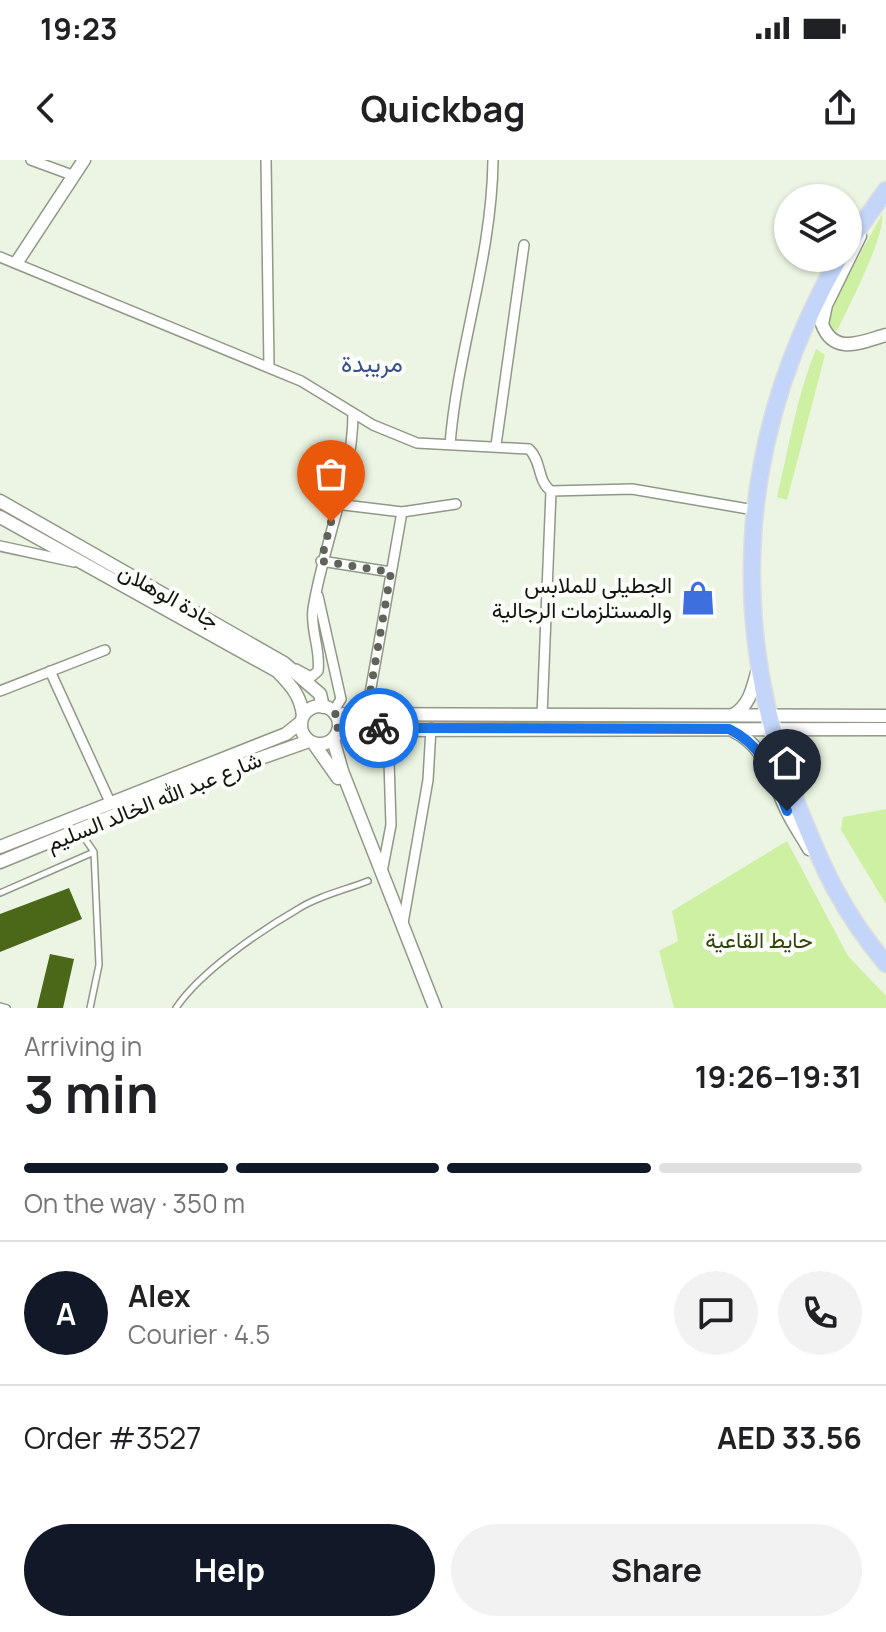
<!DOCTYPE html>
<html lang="en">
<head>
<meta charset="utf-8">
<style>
	:root { --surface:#fff; --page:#f2f2f2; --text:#202124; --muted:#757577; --line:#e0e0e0; --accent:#111827 }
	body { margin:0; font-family:Manrope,Vazirmatn,sans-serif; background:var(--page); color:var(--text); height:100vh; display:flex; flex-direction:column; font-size:30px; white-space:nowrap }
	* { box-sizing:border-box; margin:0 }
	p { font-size:26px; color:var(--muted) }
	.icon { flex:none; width:44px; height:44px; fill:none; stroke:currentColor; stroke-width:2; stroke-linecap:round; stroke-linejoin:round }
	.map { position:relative; height:848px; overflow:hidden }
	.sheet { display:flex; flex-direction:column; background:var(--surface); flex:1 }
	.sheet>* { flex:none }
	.controls { position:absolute; left:774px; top:24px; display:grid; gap:16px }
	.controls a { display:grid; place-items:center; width:88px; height:88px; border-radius:50%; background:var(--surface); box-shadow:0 2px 6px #0004; font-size:40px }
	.pin { position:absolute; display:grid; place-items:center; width:68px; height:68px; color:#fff; margin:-82px -34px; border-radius:50% 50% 50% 0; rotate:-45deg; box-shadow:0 0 8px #0007 }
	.pin .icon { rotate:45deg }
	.courier { position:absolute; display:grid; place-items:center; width:80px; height:80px; margin:-40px; border:6px solid #1a73e8; border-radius:50%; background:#fff; color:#222; box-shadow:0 2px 10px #0007 }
	.overview em { font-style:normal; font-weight:700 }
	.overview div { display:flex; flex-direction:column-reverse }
	.overview { display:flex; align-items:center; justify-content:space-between; height:136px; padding:0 24px }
	h1 { font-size:52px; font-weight:700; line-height:60px }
	.bar { display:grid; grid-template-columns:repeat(4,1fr); gap:12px 8px; align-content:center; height:96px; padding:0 24px }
	.bar i { height:10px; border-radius:6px; background:var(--line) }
	.bar .active { background:var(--accent) }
	.bar p { grid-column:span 4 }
	.line { display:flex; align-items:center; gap:20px; padding:0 24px; border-top:2px solid var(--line) }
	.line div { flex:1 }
	.round { display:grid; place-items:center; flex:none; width:84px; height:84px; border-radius:42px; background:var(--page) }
	.primary-button { display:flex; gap:16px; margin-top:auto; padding:16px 24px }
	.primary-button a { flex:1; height:92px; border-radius:48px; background:var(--accent); color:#fff; font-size:32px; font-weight:700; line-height:92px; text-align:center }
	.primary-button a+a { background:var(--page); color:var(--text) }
	.status { display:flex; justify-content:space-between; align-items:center; height:56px; padding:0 40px; background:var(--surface); direction:ltr }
	.status svg { height:22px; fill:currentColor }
	header { display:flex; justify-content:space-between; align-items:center; height:104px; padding:0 24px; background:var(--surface); font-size:36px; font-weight:700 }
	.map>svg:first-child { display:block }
</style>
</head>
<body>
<div class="status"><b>19:23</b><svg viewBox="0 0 49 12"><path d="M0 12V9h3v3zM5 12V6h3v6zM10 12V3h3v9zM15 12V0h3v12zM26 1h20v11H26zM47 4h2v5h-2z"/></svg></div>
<header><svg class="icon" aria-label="back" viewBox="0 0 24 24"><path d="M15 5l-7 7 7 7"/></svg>Quickbag<svg class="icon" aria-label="share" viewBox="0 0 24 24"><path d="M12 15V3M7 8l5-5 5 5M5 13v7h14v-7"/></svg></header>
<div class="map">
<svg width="886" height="848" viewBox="0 0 886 848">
	<rect width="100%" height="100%" fill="#ecf5e3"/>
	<!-- green -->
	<path fill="#cdf0a3" d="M882,54C886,75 848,148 837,171L828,168L824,161Z
		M816,189L825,195L787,340L777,337C789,287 796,238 816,189Z
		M886,649V744L841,670L843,657Z
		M787,681L848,796L886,836V848H674L659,791L678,781L672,751Z"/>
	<!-- building -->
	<path fill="#4a6817" d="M69,728L82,759L0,792V754Z
		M50,794L74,799L63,848H37Z"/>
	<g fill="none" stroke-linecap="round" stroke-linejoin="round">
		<!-- service casing -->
		<g stroke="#909887" stroke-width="8">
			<path id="service" d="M79,670L94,692L99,805L90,848
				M0,733L94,692
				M0,846L7,848
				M176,848C200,812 260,771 298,749C318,736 345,730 368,721"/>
		</g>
		<!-- minor casing -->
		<g stroke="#909887" stroke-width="12">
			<path id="minor" d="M31,0L72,15
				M266,0L269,208
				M0,97L301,221L373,265L417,283L529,289C542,301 537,321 551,331L632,329L754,350
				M450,284C458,188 492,97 493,0
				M496,285L524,85
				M336,344L402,352L456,344
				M0,386L74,402
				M321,401L391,412
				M318,436L341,539L333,552
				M296,509L311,517L318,511C321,490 310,469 313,449C323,385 353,319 353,253
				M50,511L110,642
				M0,531L105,490
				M366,556L402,352
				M542,556L551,331
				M382,712L391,665L388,568
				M403,763L428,620L431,568"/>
		</g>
		<!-- tertiary casing -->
		<g stroke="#909887" stroke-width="15">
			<path id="tertiary" d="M860,76L826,145L822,164C834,196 861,182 886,175
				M17,102L84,0
				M0,341L284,503L320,534L323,547
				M0,357L277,511C291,525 301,536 303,556
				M301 565a19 19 0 1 1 38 0a19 19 0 1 1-38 0Z
				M335,554L886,556
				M733,555C751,545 753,525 759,506
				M338,570L886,569
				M732,570C767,587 771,618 787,651C793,664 802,676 809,689
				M333,579L342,611L435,848
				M314,584L338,618
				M0,687L286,574L301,562
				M0,702L207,617L309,581"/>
		</g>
		<!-- trunk casing -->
		<g stroke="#dedede" stroke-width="19">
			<path id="trunk" d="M848,84L886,30
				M839,98C740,272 724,459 798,646C823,709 842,751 886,804"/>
		</g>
		<!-- service -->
		<use href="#service" stroke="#fff" stroke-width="5"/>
		<!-- minor -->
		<use href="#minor" stroke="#fff" stroke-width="9"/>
		<!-- tertiary -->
		<use href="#tertiary" stroke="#fff" stroke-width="12"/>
		<!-- trunk -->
		<use href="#trunk" stroke="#c3d6fa" stroke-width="16"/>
	</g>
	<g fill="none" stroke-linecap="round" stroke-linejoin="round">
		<!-- done -->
		<path stroke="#5f645a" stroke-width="8" stroke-dasharray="0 14.4" d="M331,362L321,401L391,412L366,556L335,554L338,570L379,568"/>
		<!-- route -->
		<path stroke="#1a73e8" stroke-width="10" d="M379,568L729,569C764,586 773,616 787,651"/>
	</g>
	<!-- icons -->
	<defs>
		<g id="shop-bare" transform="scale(2.76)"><path d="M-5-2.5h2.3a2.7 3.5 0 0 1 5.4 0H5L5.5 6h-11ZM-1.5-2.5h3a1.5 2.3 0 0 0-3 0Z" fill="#3d6fdf" stroke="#fdfffb" stroke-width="2.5" paint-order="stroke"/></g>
	</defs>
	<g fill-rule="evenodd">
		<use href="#shop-bare" x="698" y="438"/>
	</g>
	<g text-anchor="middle" stroke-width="8" stroke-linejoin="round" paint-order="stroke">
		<!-- poi labels -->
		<g font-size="22" fill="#131610" stroke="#fdfffb" text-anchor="end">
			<text x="672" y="433">الجطيلي للملابس<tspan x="672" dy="25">والمستلزمات الرجالية</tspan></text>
		</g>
		<!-- street labels -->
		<g font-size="22" fill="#131610" stroke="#fdfffb">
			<text transform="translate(169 436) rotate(29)" y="8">جادة الوهلان</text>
			<text transform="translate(154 641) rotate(-22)" y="8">شارع عبد الله الخالد السليم</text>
		</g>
		<!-- park labels -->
		<g font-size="22" fill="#30450c" stroke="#fdfffb">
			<text x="759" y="788">حايط القاعية</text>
		</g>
		<!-- neighbourhood labels -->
		<g font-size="24" fill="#36508a" stroke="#fdfffb">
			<text x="372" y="212">مريبدة</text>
		</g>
	</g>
</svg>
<div class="controls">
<a><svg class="icon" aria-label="layers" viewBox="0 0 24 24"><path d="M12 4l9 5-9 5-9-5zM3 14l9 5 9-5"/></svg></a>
</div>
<div class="pin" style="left:331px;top:362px;background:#ea580c"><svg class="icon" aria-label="bag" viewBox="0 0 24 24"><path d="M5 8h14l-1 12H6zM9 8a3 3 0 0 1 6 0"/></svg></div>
<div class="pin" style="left:787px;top:651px;background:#1f2937"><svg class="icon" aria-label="home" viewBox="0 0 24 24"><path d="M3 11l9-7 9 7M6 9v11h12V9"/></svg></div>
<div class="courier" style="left:379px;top:568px"><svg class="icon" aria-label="bike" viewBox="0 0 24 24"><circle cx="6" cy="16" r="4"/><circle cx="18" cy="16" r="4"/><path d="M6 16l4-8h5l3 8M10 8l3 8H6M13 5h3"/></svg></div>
</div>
<section class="sheet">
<div class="overview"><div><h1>3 min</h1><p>Arriving in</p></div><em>19:26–19:31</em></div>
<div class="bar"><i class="active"></i><i class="active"></i><i class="active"></i><i></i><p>On the way · 350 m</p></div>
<div class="line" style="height:144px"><b class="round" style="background:var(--accent);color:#fff">A</b><div><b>Alex</b><p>Courier · 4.5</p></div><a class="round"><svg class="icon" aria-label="chat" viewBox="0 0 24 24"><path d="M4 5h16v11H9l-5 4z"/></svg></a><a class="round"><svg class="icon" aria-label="phone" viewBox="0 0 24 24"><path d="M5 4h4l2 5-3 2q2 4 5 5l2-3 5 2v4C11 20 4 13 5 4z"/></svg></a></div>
<div class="line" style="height:104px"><div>Order #3527</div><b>AED 33.56</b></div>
<div class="primary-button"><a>Help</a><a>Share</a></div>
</section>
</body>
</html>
